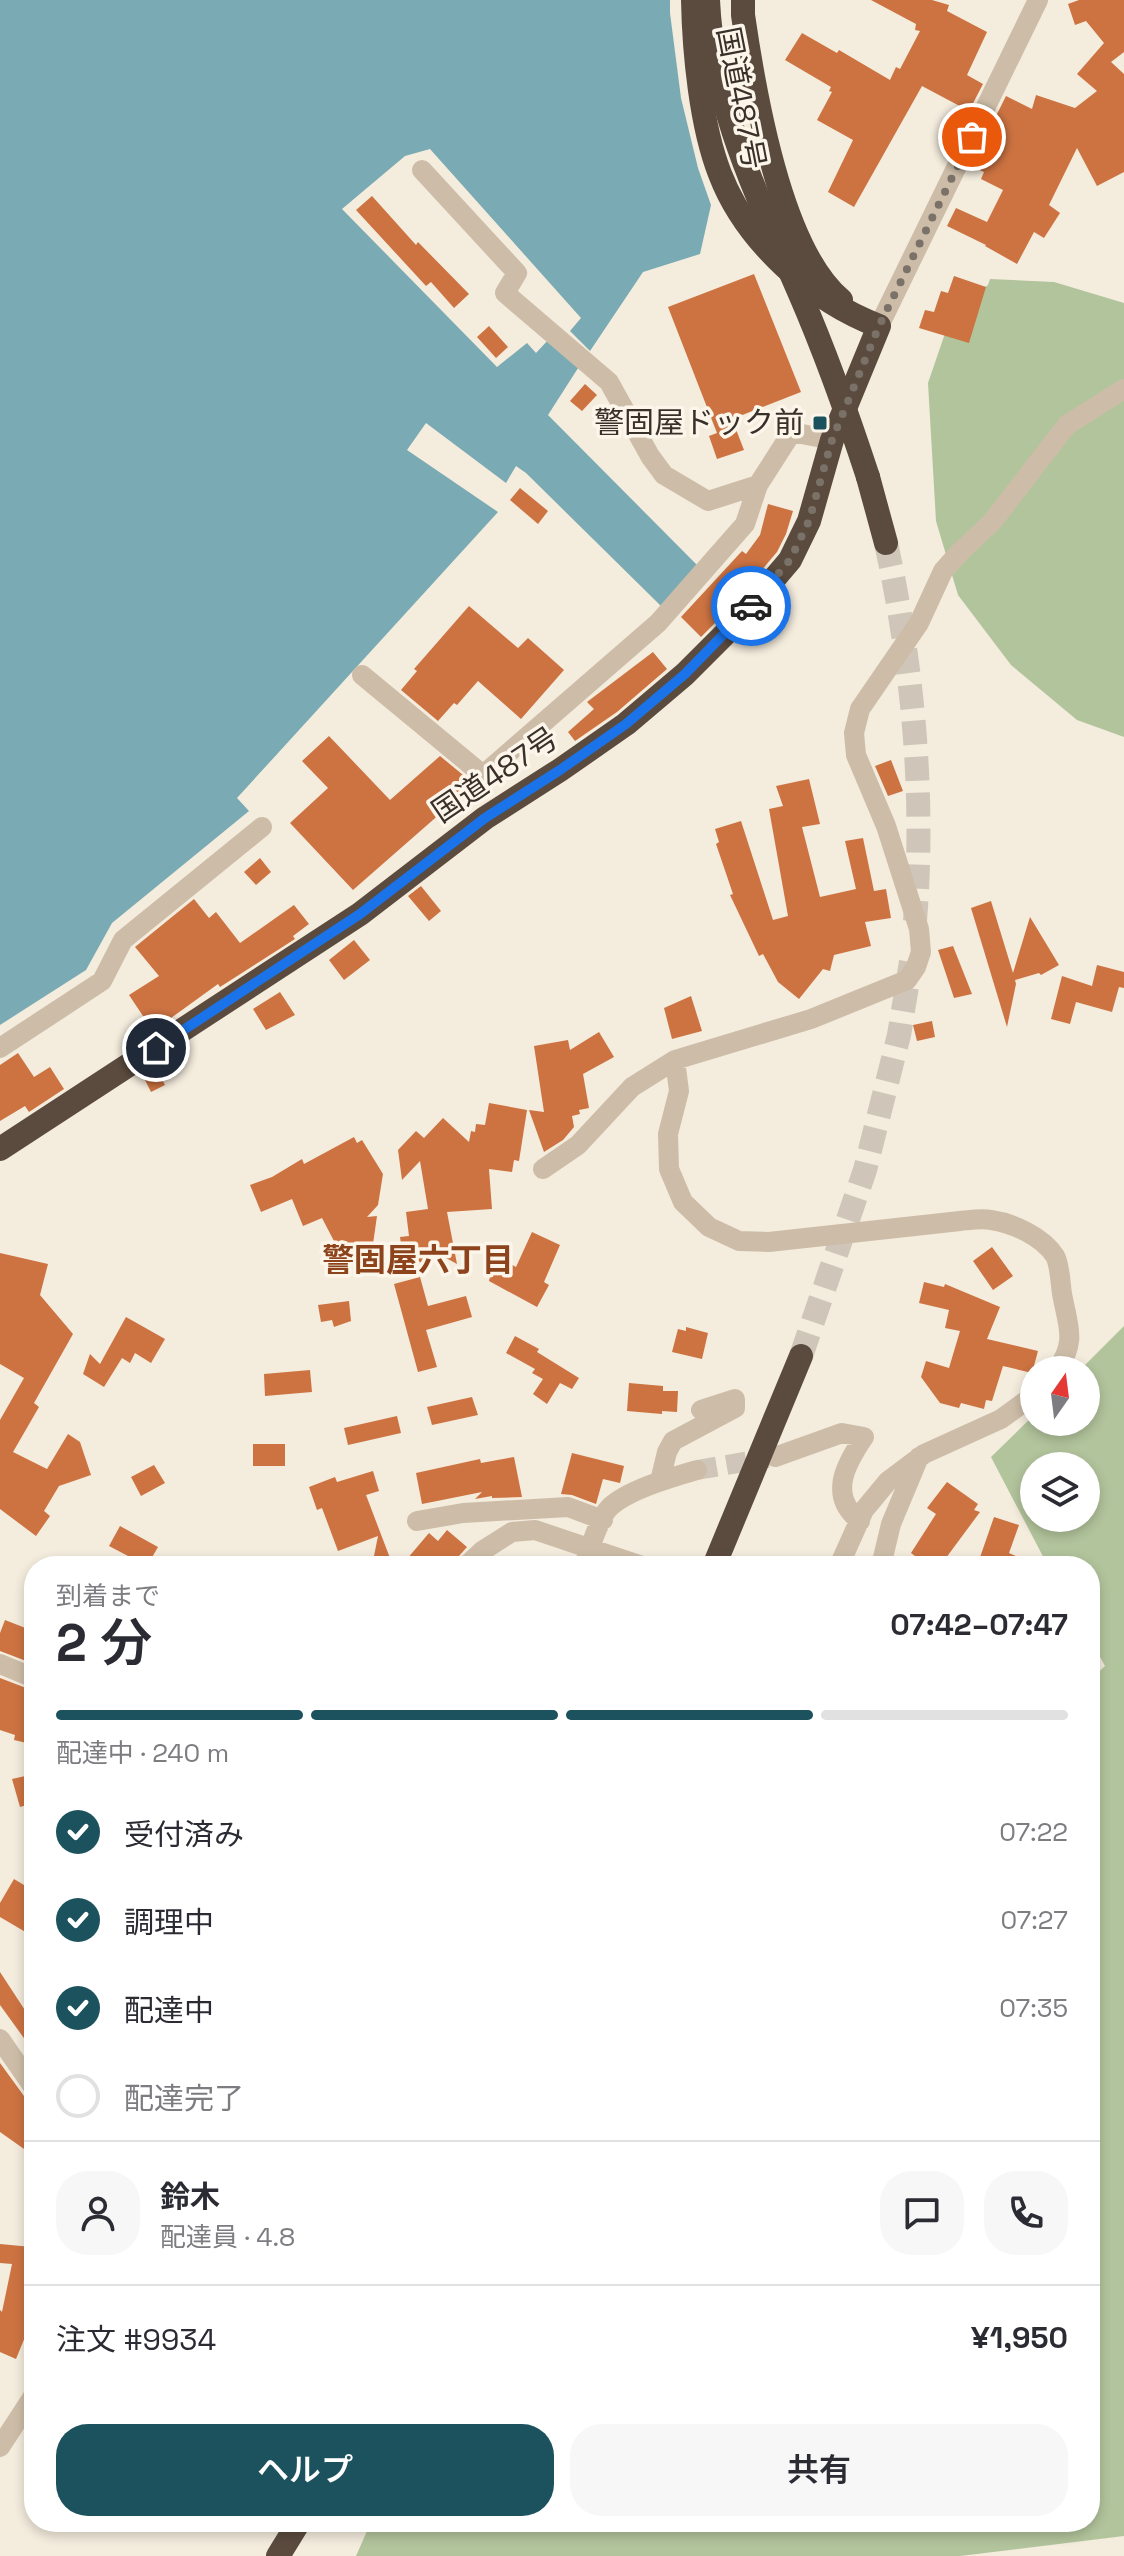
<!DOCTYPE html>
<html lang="ja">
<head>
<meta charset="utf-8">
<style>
	:root { --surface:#fff; --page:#f7f7f7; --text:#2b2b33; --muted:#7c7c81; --line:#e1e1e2; --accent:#1b525e }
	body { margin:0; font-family:"Space Grotesk","Noto Sans JP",sans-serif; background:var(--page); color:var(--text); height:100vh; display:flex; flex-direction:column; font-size:30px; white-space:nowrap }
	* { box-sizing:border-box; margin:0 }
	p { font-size:26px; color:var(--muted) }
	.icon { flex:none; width:44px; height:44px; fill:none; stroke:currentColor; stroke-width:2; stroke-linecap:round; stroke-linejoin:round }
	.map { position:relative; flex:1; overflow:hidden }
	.sheet { position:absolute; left:24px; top:1556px; width:1076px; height:976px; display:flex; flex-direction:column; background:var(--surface); border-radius:32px; box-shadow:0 4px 12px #0003 }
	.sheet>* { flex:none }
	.needle { width:52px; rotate:14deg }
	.tools { position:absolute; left:1020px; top:1356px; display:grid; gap:16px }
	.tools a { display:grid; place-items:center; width:80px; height:80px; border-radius:50%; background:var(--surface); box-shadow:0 4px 12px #0003; font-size:40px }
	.pin { position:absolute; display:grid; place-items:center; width:68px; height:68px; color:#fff; margin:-34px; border:4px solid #fff; border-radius:50%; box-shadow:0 2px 8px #0007 }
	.courier { position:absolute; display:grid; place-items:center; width:80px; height:80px; margin:-40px; border:6px solid #1a73e8; border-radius:50%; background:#fff; color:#222; box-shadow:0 2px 10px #0007 }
	.overview em { font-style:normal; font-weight:600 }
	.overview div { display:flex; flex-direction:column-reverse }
	.overview { display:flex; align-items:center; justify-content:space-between; height:136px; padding:0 32px }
	h1 { font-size:52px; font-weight:600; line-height:60px }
	.bar { display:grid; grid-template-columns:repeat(4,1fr); gap:12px 8px; align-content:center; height:96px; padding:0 32px }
	.bar i { height:10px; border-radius:6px; background:var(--line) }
	.bar .active { background:var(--accent) }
	.bar p { grid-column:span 4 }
	.line { display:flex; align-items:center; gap:20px; padding:0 32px; border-top:2px solid var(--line) }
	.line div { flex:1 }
	.round { display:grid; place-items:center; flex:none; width:84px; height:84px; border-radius:32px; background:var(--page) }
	ol { padding:0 32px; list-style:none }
	li { display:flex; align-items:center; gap:24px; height:88px }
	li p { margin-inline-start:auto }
	li .icon { padding:8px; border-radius:50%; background:var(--accent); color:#fff; stroke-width:4 }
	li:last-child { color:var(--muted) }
	li i { width:44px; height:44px; border:4px solid var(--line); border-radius:50% }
	.cta { display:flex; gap:16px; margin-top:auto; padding:16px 32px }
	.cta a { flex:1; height:92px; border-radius:32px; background:var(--accent); color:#fff; font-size:32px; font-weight:600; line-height:92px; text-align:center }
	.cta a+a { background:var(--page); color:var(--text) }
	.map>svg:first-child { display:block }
</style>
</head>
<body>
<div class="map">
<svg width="1124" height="2556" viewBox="0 0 1124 2556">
	<rect width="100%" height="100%" fill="#f4ecdd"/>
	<!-- green -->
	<path fill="#b2c49c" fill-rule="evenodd" d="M990,279L1054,282L1124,303V737L1077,720L1011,665L958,595L936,521L928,383L953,310L988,285Z
		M1124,1326V2536L960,2556H356L371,2522H1090V1680L1105,1666L1090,1639V1566H1048L991,1457L1034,1415V1422H1086V1370H1080ZM1086,1466V1518H1034V1466Z"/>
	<!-- water -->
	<path fill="#7aaab3" d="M0,0H670V13L681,98L698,168L711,205L700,254L643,272L590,351L570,331L581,318L430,149L405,156L342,209L497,367L527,343L536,353L550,338L580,365L548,415L697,565L661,606L526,473L516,466L506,483L426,423L407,450L498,512L237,798L249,811L112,923L86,970L0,1025Z"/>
	<!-- building -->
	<path fill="#cd7342" d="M871,0H932L949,5L947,11L987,32L967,75L983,84L969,111L922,86L854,207L828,192L853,140L817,120L832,92L829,91L831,87L785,60L802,33L837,53L839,50L890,80L896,67L900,69L920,31L915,30L916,24Z
		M1079,0H1124V52L1111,62L1124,74V172L1097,186L1077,148L1049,205L1060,213L1044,238L1034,232L1017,264L985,246L986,245L947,226L956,208L987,222L1003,190L981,179L984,172L975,168L990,136L987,134L1006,96L1032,109L1036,95L1075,108L1097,91L1077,74L1104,43L1086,21L1075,25L1068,4Z
		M372,196L416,245L418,242L469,294L454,308L431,282L426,286L356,210Z
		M754,274L801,392L732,419L744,450L717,459L709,436L717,433L668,307Z
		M954,276L986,287L969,343L919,328L925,310L934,312L941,291L948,293Z
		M489,326L508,347L496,358L477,337Z
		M585,384L597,395L582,411L570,401Z
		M520,488L548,511L538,524L510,500Z
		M768,504L793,511L786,534L777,552L728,610L701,637L681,617L742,551L746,554L760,535Z
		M469,606L518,648L528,638L564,670L521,719L478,681L457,705L454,703L438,721L401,690L417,671L414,669Z
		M653,652L667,669L617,712L575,741L568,732L594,709L587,702Z
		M329,736L390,800L440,756L474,784L353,890L290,823L328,788L302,761Z
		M891,760L903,791L888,796L875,766Z
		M809,779L820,824L802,827L820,897L856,889L845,841L863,838L874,891L886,889L891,918L865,922L871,946L834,955L830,971L823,969L799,999L778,982L763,954L759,956L730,895L733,894L716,844L719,842L715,829L741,821L773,920L788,916L769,809L783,806L776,786Z
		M260,858L271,872L256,885L244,872Z
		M421,886L441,911L429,921L408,896Z
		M194,899L209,918L216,912L240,943L294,905L309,924L293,936L295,939L220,987L218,984L153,1031L129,995L159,976L135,947Z
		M991,901L1013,973L1030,917L1059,965L1041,975L1039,973L1015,980L1016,984L1007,1027L971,908Z
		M354,940L370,960L344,980L329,960Z
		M953,946L972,994L954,998L938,950Z
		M1097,965L1124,972V988L1119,987L1112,1012L1076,1002L1070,1024L1051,1019L1062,976L1092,986Z
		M280,992L295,1015L266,1030L253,1009Z
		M691,996L702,1031L672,1039L664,1008Z
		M932,1021L935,1037L917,1041L913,1025Z
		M599,1032L614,1057L583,1074L589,1108L579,1110L580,1114L572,1116L574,1127L563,1140L544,1152L529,1110L544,1112L534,1046L568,1040L570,1050Z
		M18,1053L34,1077L50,1067L64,1089L29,1112L25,1106L0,1121V1065Z
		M156,1067L165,1085L151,1092L142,1074Z
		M489,1103L527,1110L519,1161L514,1160L512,1172L489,1169L492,1209L447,1212L457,1264L446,1258L404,1265L400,1237L409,1236L406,1212L428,1209L420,1161L402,1180L398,1150L416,1131L424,1138L443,1118L469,1142L471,1131L475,1132L476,1124L485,1125Z
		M354,1137L357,1143L362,1140L383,1174L378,1205L367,1217L377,1216L372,1251L347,1266L322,1218L303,1226L292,1199L261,1212L250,1185L272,1177L302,1159L304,1164Z
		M532,1232L560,1245L544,1282L549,1285L537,1307L489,1281L493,1264L505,1267L507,1262L516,1267Z
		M992,1247L1013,1276L993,1290L973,1261Z
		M0,1253L48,1264L40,1295L73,1334L34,1403L39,1407L13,1452L47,1469L68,1434L80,1442L91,1475L59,1486L44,1511L50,1516L36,1536L0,1509V1420L24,1378L0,1364Z
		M420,1277L428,1306L466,1296L472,1317L426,1330L437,1367L418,1372L394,1284Z
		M924,1282L944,1287L945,1284L1000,1307L987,1339L1038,1351L1032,1373L1003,1366L992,1401L986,1400L984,1409L961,1403L959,1408L940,1403L921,1377L926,1361L949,1368L960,1331L945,1328L949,1310L919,1303Z
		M349,1301L351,1321L334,1327L332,1320L321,1322L318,1305Z
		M126,1317L165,1339L151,1363L135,1353L130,1363L122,1358L104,1387L83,1374L90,1354L100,1364Z
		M686,1327L708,1333L702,1359L672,1352L678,1329L686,1331Z
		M515,1336L539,1349L537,1352L579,1378L572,1389L560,1383L547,1404L533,1394L543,1379L532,1373L535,1369L506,1353Z
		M310,1370L312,1392L265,1396L264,1374Z
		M629,1383L663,1386V1391H678L677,1412L662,1411V1414L627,1411Z
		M472,1397L478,1415L432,1425L427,1407Z
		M397,1416L401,1433L348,1445L344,1428Z
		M253,1444H285V1466H253Z
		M572,1453L624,1466L620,1483L603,1479L596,1504L572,1495L561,1494Z
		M514,1457L522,1497L492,1498V1496L475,1499L482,1492L422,1504L416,1473L480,1459L481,1463Z
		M154,1465L165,1483L141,1496L131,1477Z
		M373,1471L379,1491L366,1495L393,1566H372L378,1536L338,1551L322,1508L317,1510L309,1487L335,1477L337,1482Z
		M947,1482L978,1504L974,1510L980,1512L940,1566H928L911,1553L936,1514L927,1508Z
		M994,1517L1019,1525L1009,1553L1039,1566H977Z
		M120,1526L158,1547L147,1566L109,1546Z
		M447,1530L467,1547L450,1566H401L429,1533L438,1541Z
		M5,1620L28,1629L26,1633L34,1635V1664L0,1651V1633Z
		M0,1678L34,1691V1733L31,1744L14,1740L15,1735L0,1730Z
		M34,1774V1803L20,1807L12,1779Z
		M14,1879L34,1891V1937L0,1917V1903Z
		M0,1972L34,2024V2052L0,2005Z
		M0,2063L24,2096L34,2101V2156L0,2132Z
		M0,2244L32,2247L29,2287L34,2288V2315L16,2359L0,2352V2310L2,2312L12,2264L0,2263Z"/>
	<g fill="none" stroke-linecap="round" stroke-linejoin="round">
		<!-- minor-tunnel -->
		<path stroke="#cfc6b9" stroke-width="20" stroke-dasharray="20 10" stroke-linecap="butt" d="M697,1470L768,1458"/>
		<!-- highway-tunnel -->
		<path stroke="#cfc6b9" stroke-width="24" stroke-dasharray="24 12" stroke-linecap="butt" d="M886,543C913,667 925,794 915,921
			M801,1356L865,1170L899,1035L911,962"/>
		<!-- minor -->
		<path stroke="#cdbda8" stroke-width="20" d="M422,170L517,273L505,293L609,382L650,456L664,475L708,501L758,485
			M879,326L1038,0
			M362,675L483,775L658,623L745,524L758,485L792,432L832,440
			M0,1048L102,981L123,940L262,827
			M675,1060L679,1091L668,1134L669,1169L683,1202L709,1227L739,1241L769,1242L960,1221C970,1220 982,1218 991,1220C1013,1223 1043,1237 1055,1256C1061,1267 1060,1287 1063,1299C1069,1329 1076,1342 1057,1370
			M543,1169L578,1145L632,1087L675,1060L811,1019L907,980L916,967L921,952L919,929L886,826L856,755L854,733L860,709L919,623L943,571L959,553L992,522L1067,425L1124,389
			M775,1457L842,1433L864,1437C845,1465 828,1496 860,1521
			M660,1481L667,1452L673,1441L735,1408V1399L701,1410
			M417,1521L463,1513L568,1507L603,1520
			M466,1566L482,1551L512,1532L535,1530L642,1566
			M584,1566C588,1552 600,1517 609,1508C627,1490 673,1477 697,1470
			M839,1566L864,1510L888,1481L924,1454L1001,1419L1034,1395
			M881,1566L891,1524L919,1457
			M0,1664L34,1678
			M0,2039L34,2088
			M0,2447L34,2395"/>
		<!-- highway -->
		<path stroke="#5b4b3f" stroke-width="24" d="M693,0C694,52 701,126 720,174C746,242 813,301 879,326
			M743,0V15C754,91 780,249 841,300
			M868,477L886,543
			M0,1149L360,914L485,818L560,770L626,724L685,674L739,620L790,560L809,521L832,440L879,326
			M714,1566L801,1356
			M278,2556L299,2522"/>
		<!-- highway-bridge -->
		<path stroke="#5b4b3f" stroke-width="24" d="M708,0C713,108 758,197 800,294C826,354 848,416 868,477"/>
	</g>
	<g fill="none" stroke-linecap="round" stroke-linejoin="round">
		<!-- done -->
		<path stroke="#7a7268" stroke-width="8" stroke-dasharray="0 14.4" d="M751,606L790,560L809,521L832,440L879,326L972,137"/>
		<!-- route -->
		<path stroke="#1a73e8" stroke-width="10" d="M156,1048L360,914L485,818L560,770L626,724L685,674L751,606"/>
	</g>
	<!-- markers -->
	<rect fill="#1b525e" stroke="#fbf5ea" stroke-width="3" x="812" y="415" width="16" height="16" rx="4"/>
	<g text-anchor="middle" stroke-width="7" stroke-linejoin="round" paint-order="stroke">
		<!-- street labels -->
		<g font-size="30" fill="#393029" stroke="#fbf5ea">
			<text transform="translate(741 98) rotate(79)" y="10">国道487号</text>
			<text transform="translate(495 775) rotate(-34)" y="10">国道487号</text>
		</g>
		<!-- poi labels -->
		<g font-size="30" fill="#393029" stroke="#fbf5ea" text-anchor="end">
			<text x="804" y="433">警固屋ドック前</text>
		</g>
		<!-- neighbourhood labels -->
		<g font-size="32" font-weight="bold" fill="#8d441d" stroke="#fbf5ea">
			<text x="418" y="1271">警固屋六丁目</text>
		</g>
	</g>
</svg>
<div class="tools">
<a><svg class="needle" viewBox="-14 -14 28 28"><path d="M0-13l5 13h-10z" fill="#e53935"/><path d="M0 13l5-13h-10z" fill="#7c7c81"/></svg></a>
<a><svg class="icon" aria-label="layers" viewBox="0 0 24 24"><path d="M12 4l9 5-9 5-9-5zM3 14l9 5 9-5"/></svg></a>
</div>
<div class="pin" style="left:972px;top:137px;background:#ea580c"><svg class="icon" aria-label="bag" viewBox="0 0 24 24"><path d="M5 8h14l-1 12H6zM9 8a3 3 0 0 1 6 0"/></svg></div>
<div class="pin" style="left:156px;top:1048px;background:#1f2937"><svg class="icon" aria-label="home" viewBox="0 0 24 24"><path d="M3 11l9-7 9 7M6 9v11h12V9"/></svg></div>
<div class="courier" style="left:751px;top:606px"><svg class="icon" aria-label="car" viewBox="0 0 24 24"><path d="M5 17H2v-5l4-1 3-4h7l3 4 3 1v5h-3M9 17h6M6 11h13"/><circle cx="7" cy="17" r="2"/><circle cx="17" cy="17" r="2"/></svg></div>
<section class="sheet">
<div class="overview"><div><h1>2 分</h1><p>到着まで</p></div><em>07:42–07:47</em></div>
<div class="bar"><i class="active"></i><i class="active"></i><i class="active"></i><i></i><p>配達中 · 240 m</p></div>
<ol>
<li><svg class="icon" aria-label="check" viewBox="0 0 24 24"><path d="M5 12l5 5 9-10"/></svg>受付済み<p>07:22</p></li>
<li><svg class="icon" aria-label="check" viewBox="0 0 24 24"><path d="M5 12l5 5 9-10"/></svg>調理中<p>07:27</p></li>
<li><svg class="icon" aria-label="check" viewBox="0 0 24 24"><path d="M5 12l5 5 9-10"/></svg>配達中<p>07:35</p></li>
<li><i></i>配達完了</li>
</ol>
<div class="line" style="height:144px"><a class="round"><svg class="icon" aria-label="person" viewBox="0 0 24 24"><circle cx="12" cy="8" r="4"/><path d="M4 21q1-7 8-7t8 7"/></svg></a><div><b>鈴木</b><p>配達員 · 4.8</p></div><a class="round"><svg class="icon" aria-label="chat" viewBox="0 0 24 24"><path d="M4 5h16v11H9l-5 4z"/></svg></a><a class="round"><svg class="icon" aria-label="phone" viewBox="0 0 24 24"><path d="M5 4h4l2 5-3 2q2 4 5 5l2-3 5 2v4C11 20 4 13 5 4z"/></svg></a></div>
<div class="line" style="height:104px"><div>注文 #9934</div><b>¥1,950</b></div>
<div class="cta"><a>ヘルプ</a><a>共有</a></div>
</section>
</div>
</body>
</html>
